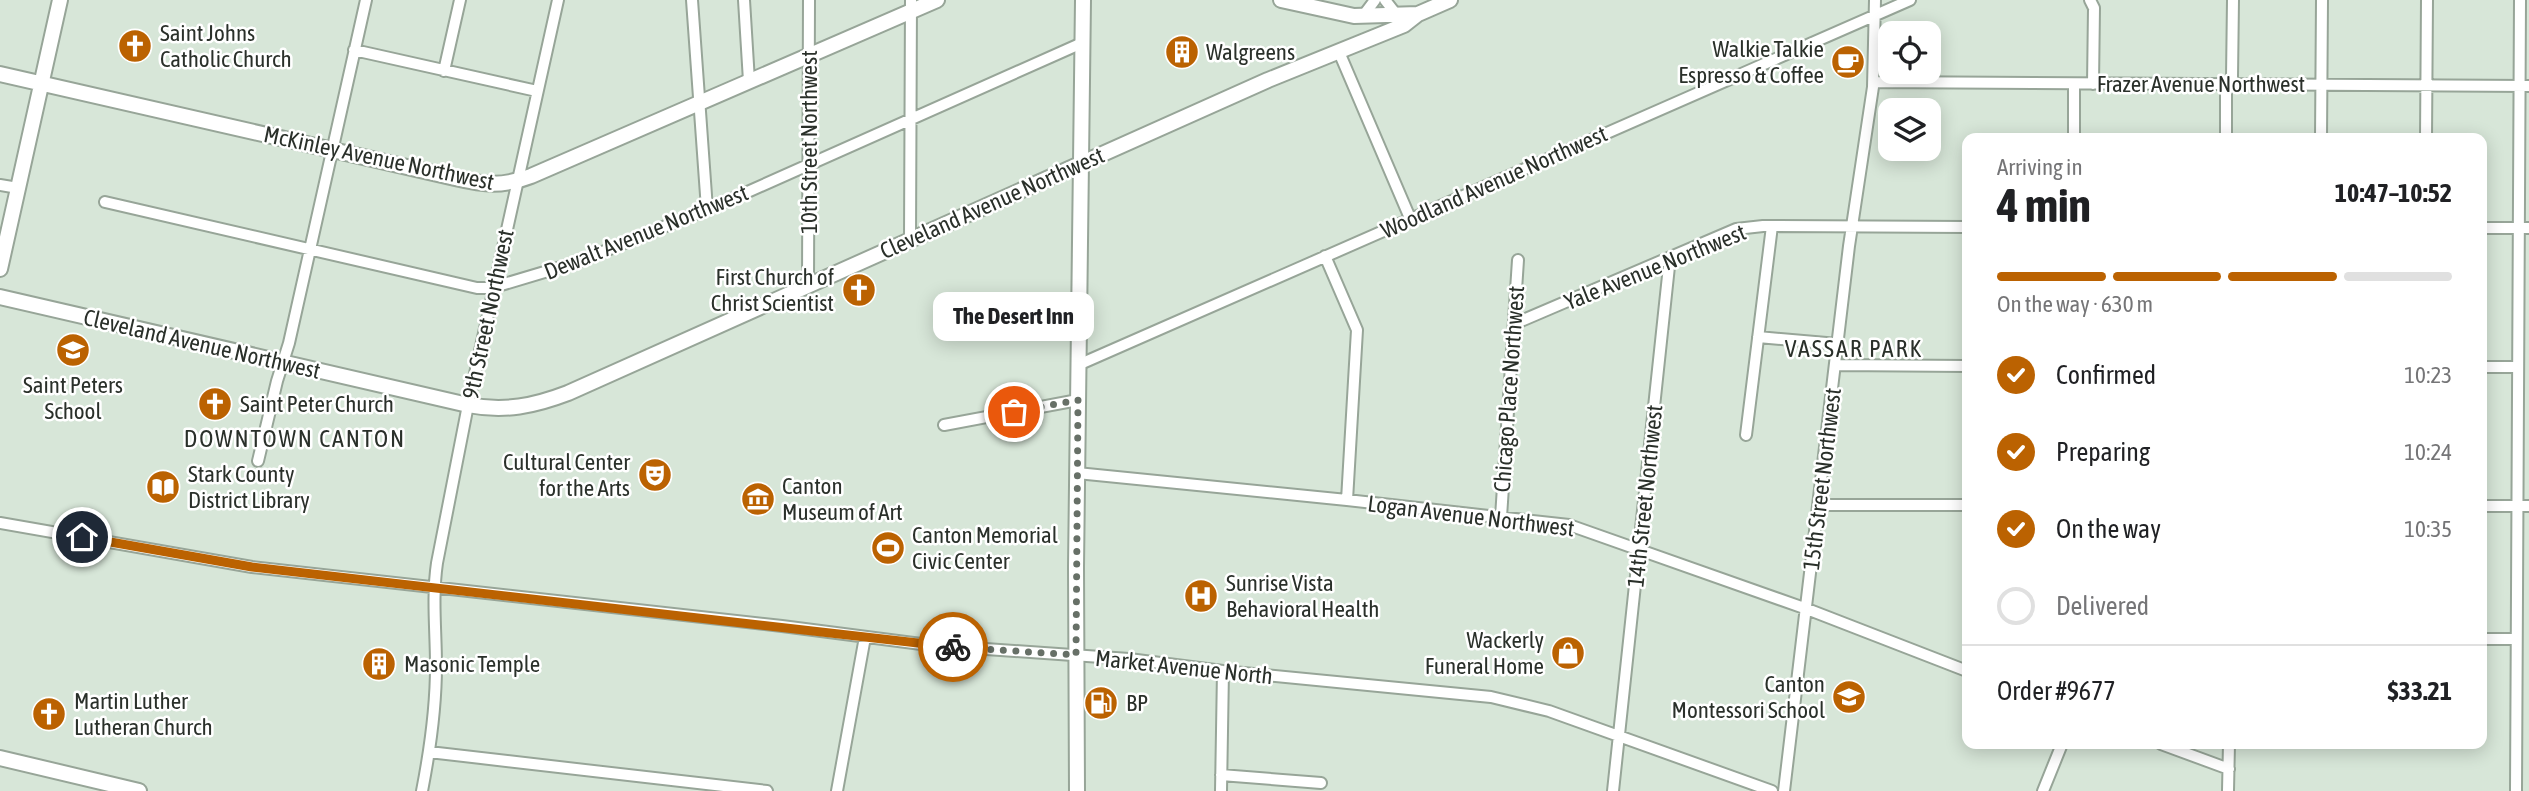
<!DOCTYPE html>
<html lang="en">
<head>
<meta charset="utf-8">
<style>
	:root { --surface:#fff; --page:#f6f6f6; --text:#202124; --muted:#757577; --line:#e0e0e0; --accent:#bb6201 }
	body { margin:0; font-family:"Asap Condensed",sans-serif; background:var(--page); color:var(--text); height:100vh; display:flex; flex-direction:column; font-size:26px; white-space:nowrap }
	* { box-sizing:border-box; margin:0 }
	p { font-size:23px; color:var(--muted) }
	.icon { flex:none; width:38px; height:38px; fill:none; stroke:currentColor; stroke-width:2; stroke-linecap:round; stroke-linejoin:round }
	.map { position:relative; flex:1; overflow:hidden }
	.sheet { position:absolute; left:1962px; top:133px; width:525px; height:616px; display:flex; flex-direction:column; background:var(--surface); border-radius:14px; box-shadow:0 4px 18px #0003 }
	.sheet>* { flex:none }
	.tools { position:absolute; left:1878px; top:21px; display:grid; gap:14px }
	.tools a { display:grid; place-items:center; width:63px; height:63px; border-radius:14px; background:var(--surface); box-shadow:0 4px 18px #0003; font-size:35px }
	.pin { position:absolute; display:grid; place-items:center; width:60px; height:60px; color:#fff; margin:-30px; border:4px solid #fff; border-radius:50%; box-shadow:0 2px 7px #0007 }
	.courier { position:absolute; display:grid; place-items:center; width:70px; height:70px; margin:-35px; border:5px solid #bb6201; border-radius:50%; background:#fff; color:#222; box-shadow:0 2px 9px #0007 }
	.bubble { position:absolute; height:49px; border-radius:14px; background:var(--surface); box-shadow:0 4px 18px #0003; font-size:23px; font-weight:700; line-height:49px; text-align:center }
	.overview em { font-style:normal; font-weight:700 }
	.overview div { display:flex; flex-direction:column-reverse }
	.overview { display:flex; align-items:center; justify-content:space-between; height:119px; padding:0 35px }
	h1 { font-size:46px; font-weight:700; line-height:52px }
	.bar { display:grid; grid-template-columns:repeat(4,1fr); gap:10px 7px; align-content:center; height:84px; padding:0 35px }
	.bar i { height:9px; border-radius:5px; background:var(--line) }
	.bar .active { background:var(--accent) }
	.bar p { grid-column:span 4 }
	.line { display:flex; align-items:center; gap:18px; padding:0 35px; border-top:2px solid var(--line) }
	.line div { flex:1 }
	ol { padding:0 35px; list-style:none }
	li { display:flex; align-items:center; gap:21px; height:77px }
	li p { margin-inline-start:auto }
	li .icon { padding:7px; border-radius:50%; background:var(--accent); color:#fff; stroke-width:4 }
	li:last-child { color:var(--muted) }
	li i { width:38px; height:38px; border:4px solid var(--line); border-radius:50% }
	.map>svg:first-child { display:block }
</style>
</head>
<body>
<div class="map">
<svg width="2529" height="791" viewBox="0 0 2529 791">
	<rect width="100%" height="100%" fill="#d7e6d8"/>
	<g fill="none" stroke-linecap="round" stroke-linejoin="round">
		<!-- minor casing -->
		<g stroke="#97a598" stroke-width="14">
			<path id="minor" d="M692,0L707,209
				M744,0L749,81
				M1385,0L1396,14
				M2090,0L2094,8L2093,84
				M1363,16L1375,0
				M354,50L537,91
				M1339,52L1410,218
				M444,71L460,0
				M1873,82L2529,86
				M2074,138V84
				M2226,138V92L2232,77L2233,0
				M2321,138L2322,0
				M2426,138L2427,0
				M0,185L18,188
				M105,202L477,288H491L578,262L734,198L1082,43
				M2482,228H2529
				M910,239L911,0
				M1325,256L1357,330L1347,500
				M808,285L809,0
				M1514,324L1736,229L1763,226L1967,227
				M1758,337L1838,344
				M1078,365L1910,0
				M1836,365L1967,366
				M2482,367H2518
				M944,425L1078,400
				M1746,435L1772,226
				M258,461L277,381L289,343L366,0
				M1077,473L1347,500L1569,525L1807,609L1967,671
				M1819,505H1967
				M2482,506H2529
				M1501,517L1518,260
				M0,523L252,567L782,626L929,645L1129,659L1223,671L1491,697L1549,711L1772,791
				M2482,639H2516
				M2161,744L2229,769
				M429,752L767,791
				M1221,775L1321,783
				M422,791C430,750 436,708 436,666C436,631 432,597 437,563L468,405L558,0
				M837,791L865,637
				M1221,791L1223,671
				M1613,791L1670,257
				M1784,791L1849,246L1873,87L1875,0
				M2043,791L2062,744
				M2228,791L2229,744
				M2516,791L2520,0"/>
		</g>
		<!-- major casing -->
		<g stroke="#97a598" stroke-width="18">
			<path id="major" d="M1281,0L1354,16L1418,14
				M0,74L455,178C485,185 502,187 531,176L937,0
				M0,269L60,0
				M0,297L468,405C505,412 534,406 568,393L1268,80L1404,25L1418,14L1450,0
				M0,758L139,791
				M1077,791L1076,567L1083,0"/>
		</g>
		<!-- minor -->
		<use href="#minor" stroke="#fff" stroke-width="10"/>
		<!-- major -->
		<use href="#major" stroke="#fff" stroke-width="14"/>
	</g>
	<g fill="none" stroke-linecap="round" stroke-linejoin="round">
		<!-- done -->
		<path stroke="#677067" stroke-width="7" stroke-dasharray="0 12.6" d="M953,647L1076,655L1078,400L1014,412"/>
		<!-- route -->
		<path stroke="#bb6201" stroke-width="9" d="M82,537L252,567L953,647"/>
	</g>
	<!-- icons -->
	<defs>
		<g id="church-disc" transform="scale(1.75)"><circle r="9.5" fill="#bb6201" stroke="#fff"/><path d="M-1.2-6h2.4v3.5h3.3v2.4h-3.3V6h-2.4V-.1h-3.3v-2.4h3.3Z" fill="#fff"/></g>
		<g id="building-disc" transform="scale(1.75)"><circle r="9.5" fill="#bb6201" stroke="#fff"/><path d="M-4-6H4V6H1V3H-1V6H-4ZM-2.5-4.3h1.7v1.8h-1.7ZM.8-4.3h1.7v1.8H.8ZM-2.5-1h1.7V.8h-1.7ZM.8-1h1.7V.8H.8Z" fill="#fff"/></g>
		<g id="cafe-disc" transform="scale(1.75)"><circle r="9.5" fill="#bb6201" stroke="#fff"/><path d="M-5.5-4.5H6V0H3Q3 3.5 0 3.5H-2.5Q-5.5 3.5-5.5 0ZM3-3.2v2h1.7v-2ZM-6 4.5H4V6H-6Z" fill="#fff"/></g>
		<g id="school-disc" transform="scale(1.75)"><circle r="9.5" fill="#bb6201" stroke="#fff"/><path d="M0-5L7-2L0 1L-7-2ZM-4 1L0 2.5L4 1V4Q0 6-4 4Z" fill="#fff"/></g>
		<g id="theatre-disc" transform="scale(1.75)"><circle r="9.5" fill="#bb6201" stroke="#fff"/><path d="M-5-5.5Q0-4 5-5.5V0Q5 5 0 6Q-5 5-5 0ZM-3.3-2.5H-1v1.5H-3.3ZM1-2.5H3.3v1.5H1ZM-2.8 1Q0 5.5 2.8 1Z" fill="#fff"/></g>
		<g id="library-disc" transform="scale(1.75)"><circle r="9.5" fill="#bb6201" stroke="#fff"/><path d="M-6-4Q-3-5.5-.7-3.5V5Q-3 3-6 4ZM6-4Q3-5.5 .7-3.5V5Q3 3 6 4Z" fill="#fff"/></g>
		<g id="museum-disc" transform="scale(1.75)"><circle r="9.5" fill="#bb6201" stroke="#fff"/><path d="M0-6L6-3V-2H-6V-3ZM-5-1h2V3h-2ZM-1-1h2V3h-2ZM3-1h2V3H3ZM-6 4H6V6H-6Z" fill="#fff"/></g>
		<g id="stadium-disc" transform="scale(1.75)"><circle r="9.5" fill="#bb6201" stroke="#fff"/><path d="M0-5a6.5 5 0 1 0 0 10a6.5 5 0 1 0 0-10ZM-3.5-1.8h7v3.6h-7Z" fill="#fff"/></g>
		<g id="hospital-disc" transform="scale(1.75)"><circle r="9.5" fill="#bb6201" stroke="#fff"/><path d="M-5-5h3v3.5h4V-5h3V5h-3V1.5h-4V5h-3Z" fill="#fff"/></g>
		<g id="shop-disc" transform="scale(1.75)"><circle r="9.5" fill="#bb6201" stroke="#fff"/><path d="M-5-2.5h2.3a2.7 3.5 0 0 1 5.4 0H5L5.5 6h-11ZM-1.5-2.5h3a1.5 2.3 0 0 0-3 0Z" fill="#fff"/></g>
		<g id="fuel-disc" transform="scale(1.75)"><circle r="9.5" fill="#bb6201" stroke="#fff"/><path d="M-5.5-6h7V0h2V4h1.3V-2.5L3-4.5l.8-.8L6-3V5H2.5V1h-1V6h-7ZM-4.2-4.7v3.2H.2V-4.7Z" fill="#fff"/></g>
	</defs>
	<g fill-rule="evenodd">
		<use href="#church-disc" x="135" y="46"/>
		<use href="#building-disc" x="1182" y="52"/>
		<use href="#cafe-disc" x="1848" y="62"/>
		<use href="#church-disc" x="859" y="290"/>
		<use href="#school-disc" x="73" y="350"/>
		<use href="#church-disc" x="215" y="404"/>
		<use href="#theatre-disc" x="655" y="475"/>
		<use href="#library-disc" x="163" y="487"/>
		<use href="#museum-disc" x="758" y="499"/>
		<use href="#stadium-disc" x="888" y="548"/>
		<use href="#hospital-disc" x="1201" y="596"/>
		<use href="#shop-disc" x="1568" y="653"/>
		<use href="#building-disc" x="379" y="664"/>
		<use href="#school-disc" x="1849" y="697"/>
		<use href="#fuel-disc" x="1101" y="703"/>
		<use href="#church-disc" x="49" y="714"/>
	</g>
	<g text-anchor="middle" stroke-width="5" stroke-linejoin="round" paint-order="stroke">
		<!-- poi labels -->
		<g font-size="23" fill="#2a302a" stroke="#fff" text-anchor="start">
			<text x="160" y="41">Saint Johns<tspan x="160" dy="26">Catholic Church</tspan></text>
			<text x="1824" y="57" text-anchor="end">Walkie Talkie<tspan x="1824" dy="26">Espresso &amp; Coffee</tspan></text>
			<text x="1206" y="60">Walgreens</text>
			<text x="834" y="285" text-anchor="end">First Church of<tspan x="834" dy="26">Christ Scientist</tspan></text>
			<text x="73" y="393" text-anchor="middle">Saint Peters<tspan x="73" dy="26">School</tspan></text>
			<text x="240" y="412">Saint Peter Church</text>
			<text x="630" y="470" text-anchor="end">Cultural Center<tspan x="630" dy="26">for the Arts</tspan></text>
			<text x="188" y="482">Stark County<tspan x="188" dy="26">District Library</tspan></text>
			<text x="782" y="494">Canton<tspan x="782" dy="26">Museum of Art</tspan></text>
			<text x="912" y="543">Canton Memorial<tspan x="912" dy="26">Civic Center</tspan></text>
			<text x="1226" y="591">Sunrise Vista<tspan x="1226" dy="26">Behavioral Health</tspan></text>
			<text x="1544" y="648" text-anchor="end">Wackerly<tspan x="1544" dy="26">Funeral Home</tspan></text>
			<text x="404" y="672">Masonic Temple</text>
			<text x="1825" y="692" text-anchor="end">Canton<tspan x="1825" dy="26">Montessori School</tspan></text>
			<text x="74" y="709">Martin Luther<tspan x="74" dy="26">Lutheran Church</tspan></text>
			<text x="1126" y="711">BP</text>
		</g>
		<!-- street labels -->
		<g font-size="23" fill="#2a302a" stroke="#fff">
			<text x="2201" y="92">Frazer Avenue Northwest</text>
			<text transform="translate(809 142) rotate(-90)" y="8">10th Street Northwest</text>
			<text transform="translate(379 158) rotate(12)" y="8">McKinley Avenue Northwest</text>
			<text transform="translate(1494 182) rotate(-24)" y="8">Woodland Avenue Northwest</text>
			<text transform="translate(992 203) rotate(-24)" y="8">Cleveland Avenue Northwest</text>
			<text transform="translate(646 232) rotate(-22)" y="8">Dewalt Avenue Northwest</text>
			<text transform="translate(1655 267) rotate(-22)" y="8">Yale Avenue Northwest</text>
			<text transform="translate(488 314) rotate(-78)" y="8">9th Street Northwest</text>
			<text transform="translate(202 344) rotate(13)" y="8">Cleveland Avenue Northwest</text>
			<text transform="translate(1509 389) rotate(-86)" y="8">Chicago Place Northwest</text>
			<text transform="translate(1822 479) rotate(-83)" y="8">15th Street Northwest</text>
			<text transform="translate(1645 496) rotate(-84)" y="8">14th Street Northwest</text>
			<text transform="translate(1471 516) rotate(7)" y="8">Logan Avenue Northwest</text>
			<text transform="translate(1184 667) rotate(6)" y="8">Market Avenue North</text>
		</g>
		<!-- neighbourhood labels -->
		<g font-size="24" letter-spacing="2" fill="#2a302a" stroke="#fff">
			<text x="1854" y="357">VASSAR PARK</text>
			<text x="295" y="447">DOWNTOWN CANTON</text>
		</g>
	</g>
</svg>
<div class="tools">
<a><svg class="icon" aria-label="locate" viewBox="0 0 24 24"><circle cx="12" cy="12" r="6"/><path d="M12 2v4M12 18v4M2 12h4M18 12h4"/></svg></a>
<a><svg class="icon" aria-label="layers" viewBox="0 0 24 24"><path d="M12 4l9 5-9 5-9-5zM3 14l9 5 9-5"/></svg></a>
</div>
<div class="pin" style="left:1014px;top:412px;background:#ea580c"><svg class="icon" aria-label="bag" viewBox="0 0 24 24"><path d="M5 8h14l-1 12H6zM9 8a3 3 0 0 1 6 0"/></svg></div>
<div class="pin" style="left:82px;top:537px;background:#1f2937"><svg class="icon" aria-label="home" viewBox="0 0 24 24"><path d="M3 11l9-7 9 7M6 9v11h12V9"/></svg></div>
<div class="courier" style="left:953px;top:647px"><svg class="icon" aria-label="bike" viewBox="0 0 24 24"><circle cx="6" cy="16" r="4"/><circle cx="18" cy="16" r="4"/><path d="M6 16l4-8h5l3 8M10 8l3 8H6M13 5h3"/></svg></div>
<div class="bubble" style="left:933px;top:292px;width:161px">The Desert Inn</div>
<section class="sheet">
<div class="overview"><div><h1>4 min</h1><p>Arriving in</p></div><em>10:47–10:52</em></div>
<div class="bar"><i class="active"></i><i class="active"></i><i class="active"></i><i></i><p>On the way · 630 m</p></div>
<ol>
<li><svg class="icon" aria-label="check" viewBox="0 0 24 24"><path d="M5 12l5 5 9-10"/></svg>Confirmed<p>10:23</p></li>
<li><svg class="icon" aria-label="check" viewBox="0 0 24 24"><path d="M5 12l5 5 9-10"/></svg>Preparing<p>10:24</p></li>
<li><svg class="icon" aria-label="check" viewBox="0 0 24 24"><path d="M5 12l5 5 9-10"/></svg>On the way<p>10:35</p></li>
<li><i></i>Delivered</li>
</ol>
<div class="line" style="height:91px"><div>Order #9677</div><b>$33.21</b></div>
</section>
</div>
</body>
</html>
